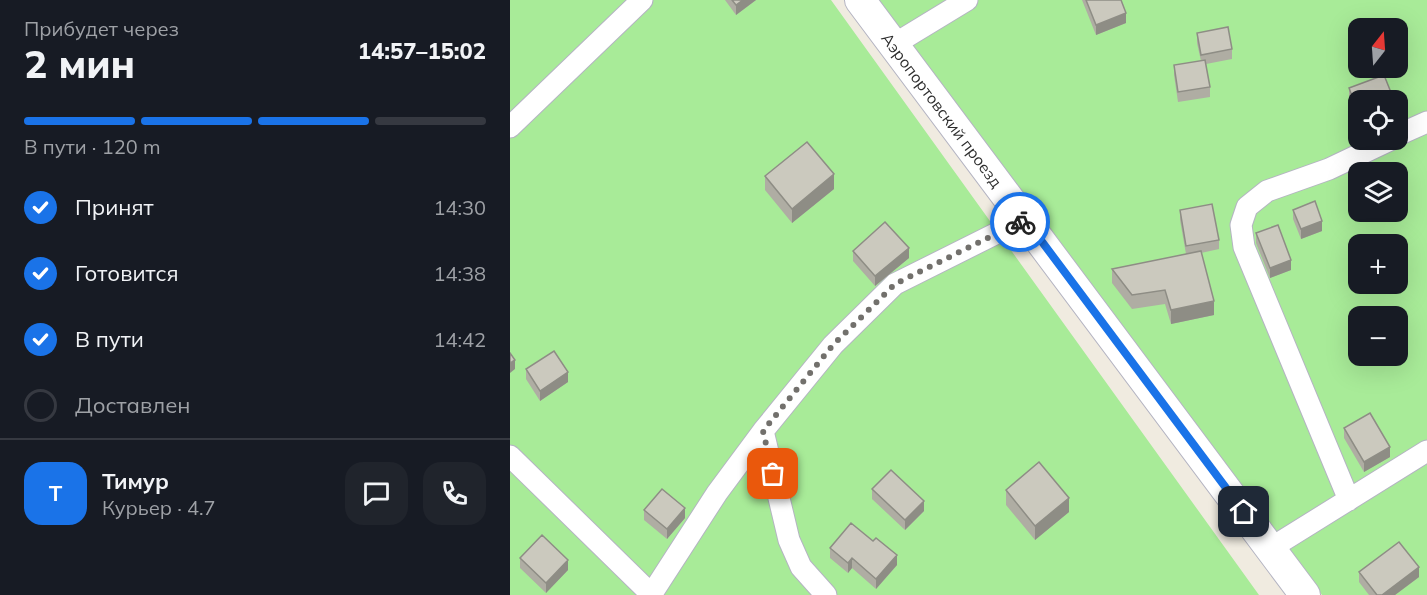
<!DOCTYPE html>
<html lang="ru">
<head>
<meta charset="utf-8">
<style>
	:root { --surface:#171b24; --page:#20242c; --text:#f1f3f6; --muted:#9ea1a6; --line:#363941; --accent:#1a73e8 }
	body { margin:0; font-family:Mulish,sans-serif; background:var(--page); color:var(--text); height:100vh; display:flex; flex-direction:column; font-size:22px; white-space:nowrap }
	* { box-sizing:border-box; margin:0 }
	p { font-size:20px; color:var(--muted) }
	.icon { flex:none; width:33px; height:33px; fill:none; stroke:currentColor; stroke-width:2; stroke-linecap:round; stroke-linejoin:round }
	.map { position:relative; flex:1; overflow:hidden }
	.side { display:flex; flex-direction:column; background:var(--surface); width:510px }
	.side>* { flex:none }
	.needle { width:39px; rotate:17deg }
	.controls { position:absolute; left:838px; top:18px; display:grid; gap:12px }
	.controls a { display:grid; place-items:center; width:60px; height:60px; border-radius:12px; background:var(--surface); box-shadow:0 6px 24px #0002; font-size:30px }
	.pin { position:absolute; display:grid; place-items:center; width:51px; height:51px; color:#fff; margin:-26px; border-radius:12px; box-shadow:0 3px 9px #0006 }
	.courier { position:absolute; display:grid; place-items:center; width:60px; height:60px; margin:-30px; border:4px solid #1a73e8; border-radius:50%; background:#fff; color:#222; box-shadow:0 2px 8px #0007 }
	.head em { font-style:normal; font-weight:800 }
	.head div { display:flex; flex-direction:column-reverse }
	.head { display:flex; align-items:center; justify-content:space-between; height:102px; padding:0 24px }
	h1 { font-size:39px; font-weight:800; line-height:45px }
	.bar { display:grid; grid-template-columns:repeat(4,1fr); gap:9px 6px; align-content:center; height:72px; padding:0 24px }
	.bar i { height:8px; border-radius:4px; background:var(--line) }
	.bar .selected { background:var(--accent) }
	.bar p { grid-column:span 4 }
	.line { display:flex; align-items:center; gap:15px; padding:0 24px; border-top:2px solid var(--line) }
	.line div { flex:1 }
	.round { display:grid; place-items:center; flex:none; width:63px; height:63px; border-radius:18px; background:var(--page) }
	ol { padding:0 24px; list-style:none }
	li { display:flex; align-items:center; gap:18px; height:66px }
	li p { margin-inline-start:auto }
	li .icon { padding:6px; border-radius:50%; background:var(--accent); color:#fff; stroke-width:4 }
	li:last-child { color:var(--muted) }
	li i { width:33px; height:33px; border:3px solid var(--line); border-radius:50% }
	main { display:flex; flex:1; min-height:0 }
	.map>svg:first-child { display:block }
</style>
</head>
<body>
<main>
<section class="side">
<div class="head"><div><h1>2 мин</h1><p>Прибудет через</p></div><em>14:57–15:02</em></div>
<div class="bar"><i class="selected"></i><i class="selected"></i><i class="selected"></i><i></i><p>В пути · 120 m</p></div>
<ol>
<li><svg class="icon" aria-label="check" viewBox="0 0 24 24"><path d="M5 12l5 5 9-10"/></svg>Принят<p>14:30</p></li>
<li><svg class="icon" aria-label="check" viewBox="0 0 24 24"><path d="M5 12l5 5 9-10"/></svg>Готовится<p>14:38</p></li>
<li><svg class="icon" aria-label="check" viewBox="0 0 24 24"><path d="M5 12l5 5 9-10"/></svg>В пути<p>14:42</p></li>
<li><i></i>Доставлен</li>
</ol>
<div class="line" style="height:108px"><b class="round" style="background:var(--accent);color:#fff">Т</b><div><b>Тимур</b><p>Курьер · 4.7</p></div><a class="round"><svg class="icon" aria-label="chat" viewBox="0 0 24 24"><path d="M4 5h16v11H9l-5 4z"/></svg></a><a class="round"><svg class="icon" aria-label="phone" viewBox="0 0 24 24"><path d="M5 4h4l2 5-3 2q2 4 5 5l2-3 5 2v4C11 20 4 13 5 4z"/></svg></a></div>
</section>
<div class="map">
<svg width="917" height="595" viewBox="0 0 917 595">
	<rect width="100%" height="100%" fill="#f0ebe0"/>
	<!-- green -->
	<path fill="#a8eb98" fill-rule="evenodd" d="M0,0H321L749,595H0Z
		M362,0H917V595H812ZM849,28H888V68H849ZM849,100H888V140H849ZM849,172H888V212H849ZM849,244H888V284H849ZM849,316H888V356H849Z"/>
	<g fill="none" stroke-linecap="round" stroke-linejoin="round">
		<!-- minor casing -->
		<g stroke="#b4b4c2" stroke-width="23">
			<path id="minor" d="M383,45L457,0
				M0,127L132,0
				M888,135L917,122
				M253,431L279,540L291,567L316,595
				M0,456L141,594
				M839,500L734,247L731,225L737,207L757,191L819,169L880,140
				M761,548L917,451
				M141,595L207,493L253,431L323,345L385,284L515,219"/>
		</g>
		<!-- secondary casing -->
		<g stroke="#b4b4c2" stroke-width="32">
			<path id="secondary" d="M350,0L795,595"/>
		</g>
		<!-- minor -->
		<use href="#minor" stroke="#fff" stroke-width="21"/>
		<!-- secondary -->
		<use href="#secondary" stroke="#fff" stroke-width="30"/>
	</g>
	<!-- wall -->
	<path fill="#afada3" d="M215,0H246L226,15Z
		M572,0H611L616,23L586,35Z
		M687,33L722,49V59L696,64L700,87V97L668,102L664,75V65L691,61L687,43Z
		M839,88L849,100V124L839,98Z
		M255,176L324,189L282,223L255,190Z
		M670,210L709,240V249L691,253L704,315L661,324L655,304L622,309L602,283V269L676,254L670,220Z
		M783,210L812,231L791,239L783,219Z
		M746,233L781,270L760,278L746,243Z
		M343,251L399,258L365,286L343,261Z
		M16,369L58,382L30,401L16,379Z
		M834,428L880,457L854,472L834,438Z
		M362,489L414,511L395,530L362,499Z
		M496,490L559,512L525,540L496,505Z
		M134,510L175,518L157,539L134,520Z
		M320,548L387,565L366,589L342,568L338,573L320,558Z
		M10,558L58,570L36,593L10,568Z
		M849,572L909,577L885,595H859L849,582Z"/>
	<!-- shaded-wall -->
	<path fill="#8e8d85" d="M233,0H246L226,15V5Z
		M616,13V23L586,35V25Z
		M324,174V189L282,223V209Z
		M812,221V231L791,239V229Z
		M399,248V258L365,286V276Z
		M781,260V270L760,278V268Z
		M704,301V315L661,324V310Z
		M5,360V369L0,373V363Z
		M58,372V382L30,401V391Z
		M880,447V457L854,472V462Z
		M559,498V512L525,540V526Z
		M414,501V511L395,530V520Z
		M175,508V518L157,539V529Z
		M387,555V565L366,589V579Z
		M342,558V568L338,573V563Z
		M58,560V570L36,593V583Z
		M909,567V577L885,595H872Z"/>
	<!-- building -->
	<path fill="#cbc9be" stroke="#8e8d85" stroke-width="1.5" d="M222,0H233L226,5Z
		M576,0H611L616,13L586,25Z
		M718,27L722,49L691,55L687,33Z
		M695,60L700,87L668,92L664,65Z
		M874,75L884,100H849V114L839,88Z
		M297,142L324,174L282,209L255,176Z
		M805,201L812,221L791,229L783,210Z
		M702,204L709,240L676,246L670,210Z
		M375,222L399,248L365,276L343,251Z
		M768,225L781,260L760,268L746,233Z
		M691,251L704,301L661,310L655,290L622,295L602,269Z
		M44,351L58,372L30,391L16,369Z
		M0,353L5,360L0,363Z
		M860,413L880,447L854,462L834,428Z
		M529,462L559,498L525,526L496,490Z
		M381,470L414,501L395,520L362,489Z
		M152,489L175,508L157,529L134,510Z
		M341,523L363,541L366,538L387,555L366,579L342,558L338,563L320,548Z
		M32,535L58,560L36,583L10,558Z
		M889,542L909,567L872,595H867L849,572Z"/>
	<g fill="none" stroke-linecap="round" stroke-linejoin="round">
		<!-- done -->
		<path stroke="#72706c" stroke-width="6" stroke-dasharray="0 10.8" d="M263,474L253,431L323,345L385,284L510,222"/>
		<!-- route -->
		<path stroke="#1a73e8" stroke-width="8" d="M510,222L515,219L734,512"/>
	</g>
	<g text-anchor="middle" stroke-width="4.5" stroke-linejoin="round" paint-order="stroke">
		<!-- street labels -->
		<g font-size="16" fill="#2e2e2e" stroke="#fff">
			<text transform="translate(432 110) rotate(53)" y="6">Аэропортовский проезд</text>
		</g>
	</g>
</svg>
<div class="controls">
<a><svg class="needle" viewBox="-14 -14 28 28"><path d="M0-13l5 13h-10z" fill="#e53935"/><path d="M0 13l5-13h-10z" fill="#9ea1a6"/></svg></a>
<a><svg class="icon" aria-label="locate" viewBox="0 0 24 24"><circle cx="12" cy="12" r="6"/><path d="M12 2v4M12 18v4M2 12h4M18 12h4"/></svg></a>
<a><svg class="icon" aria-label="layers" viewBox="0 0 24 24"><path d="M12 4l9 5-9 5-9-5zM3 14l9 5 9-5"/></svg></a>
<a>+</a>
<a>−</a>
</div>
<div class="pin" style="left:263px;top:474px;background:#ea580c"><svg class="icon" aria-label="bag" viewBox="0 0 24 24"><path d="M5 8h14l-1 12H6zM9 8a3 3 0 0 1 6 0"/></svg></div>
<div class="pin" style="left:734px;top:512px;background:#1f2937"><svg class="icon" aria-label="home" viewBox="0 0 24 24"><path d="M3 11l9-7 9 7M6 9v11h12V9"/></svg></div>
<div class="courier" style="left:510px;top:222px"><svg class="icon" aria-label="bike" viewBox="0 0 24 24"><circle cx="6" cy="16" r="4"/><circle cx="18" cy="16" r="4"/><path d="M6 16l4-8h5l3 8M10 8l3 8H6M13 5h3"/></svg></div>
</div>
</main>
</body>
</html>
